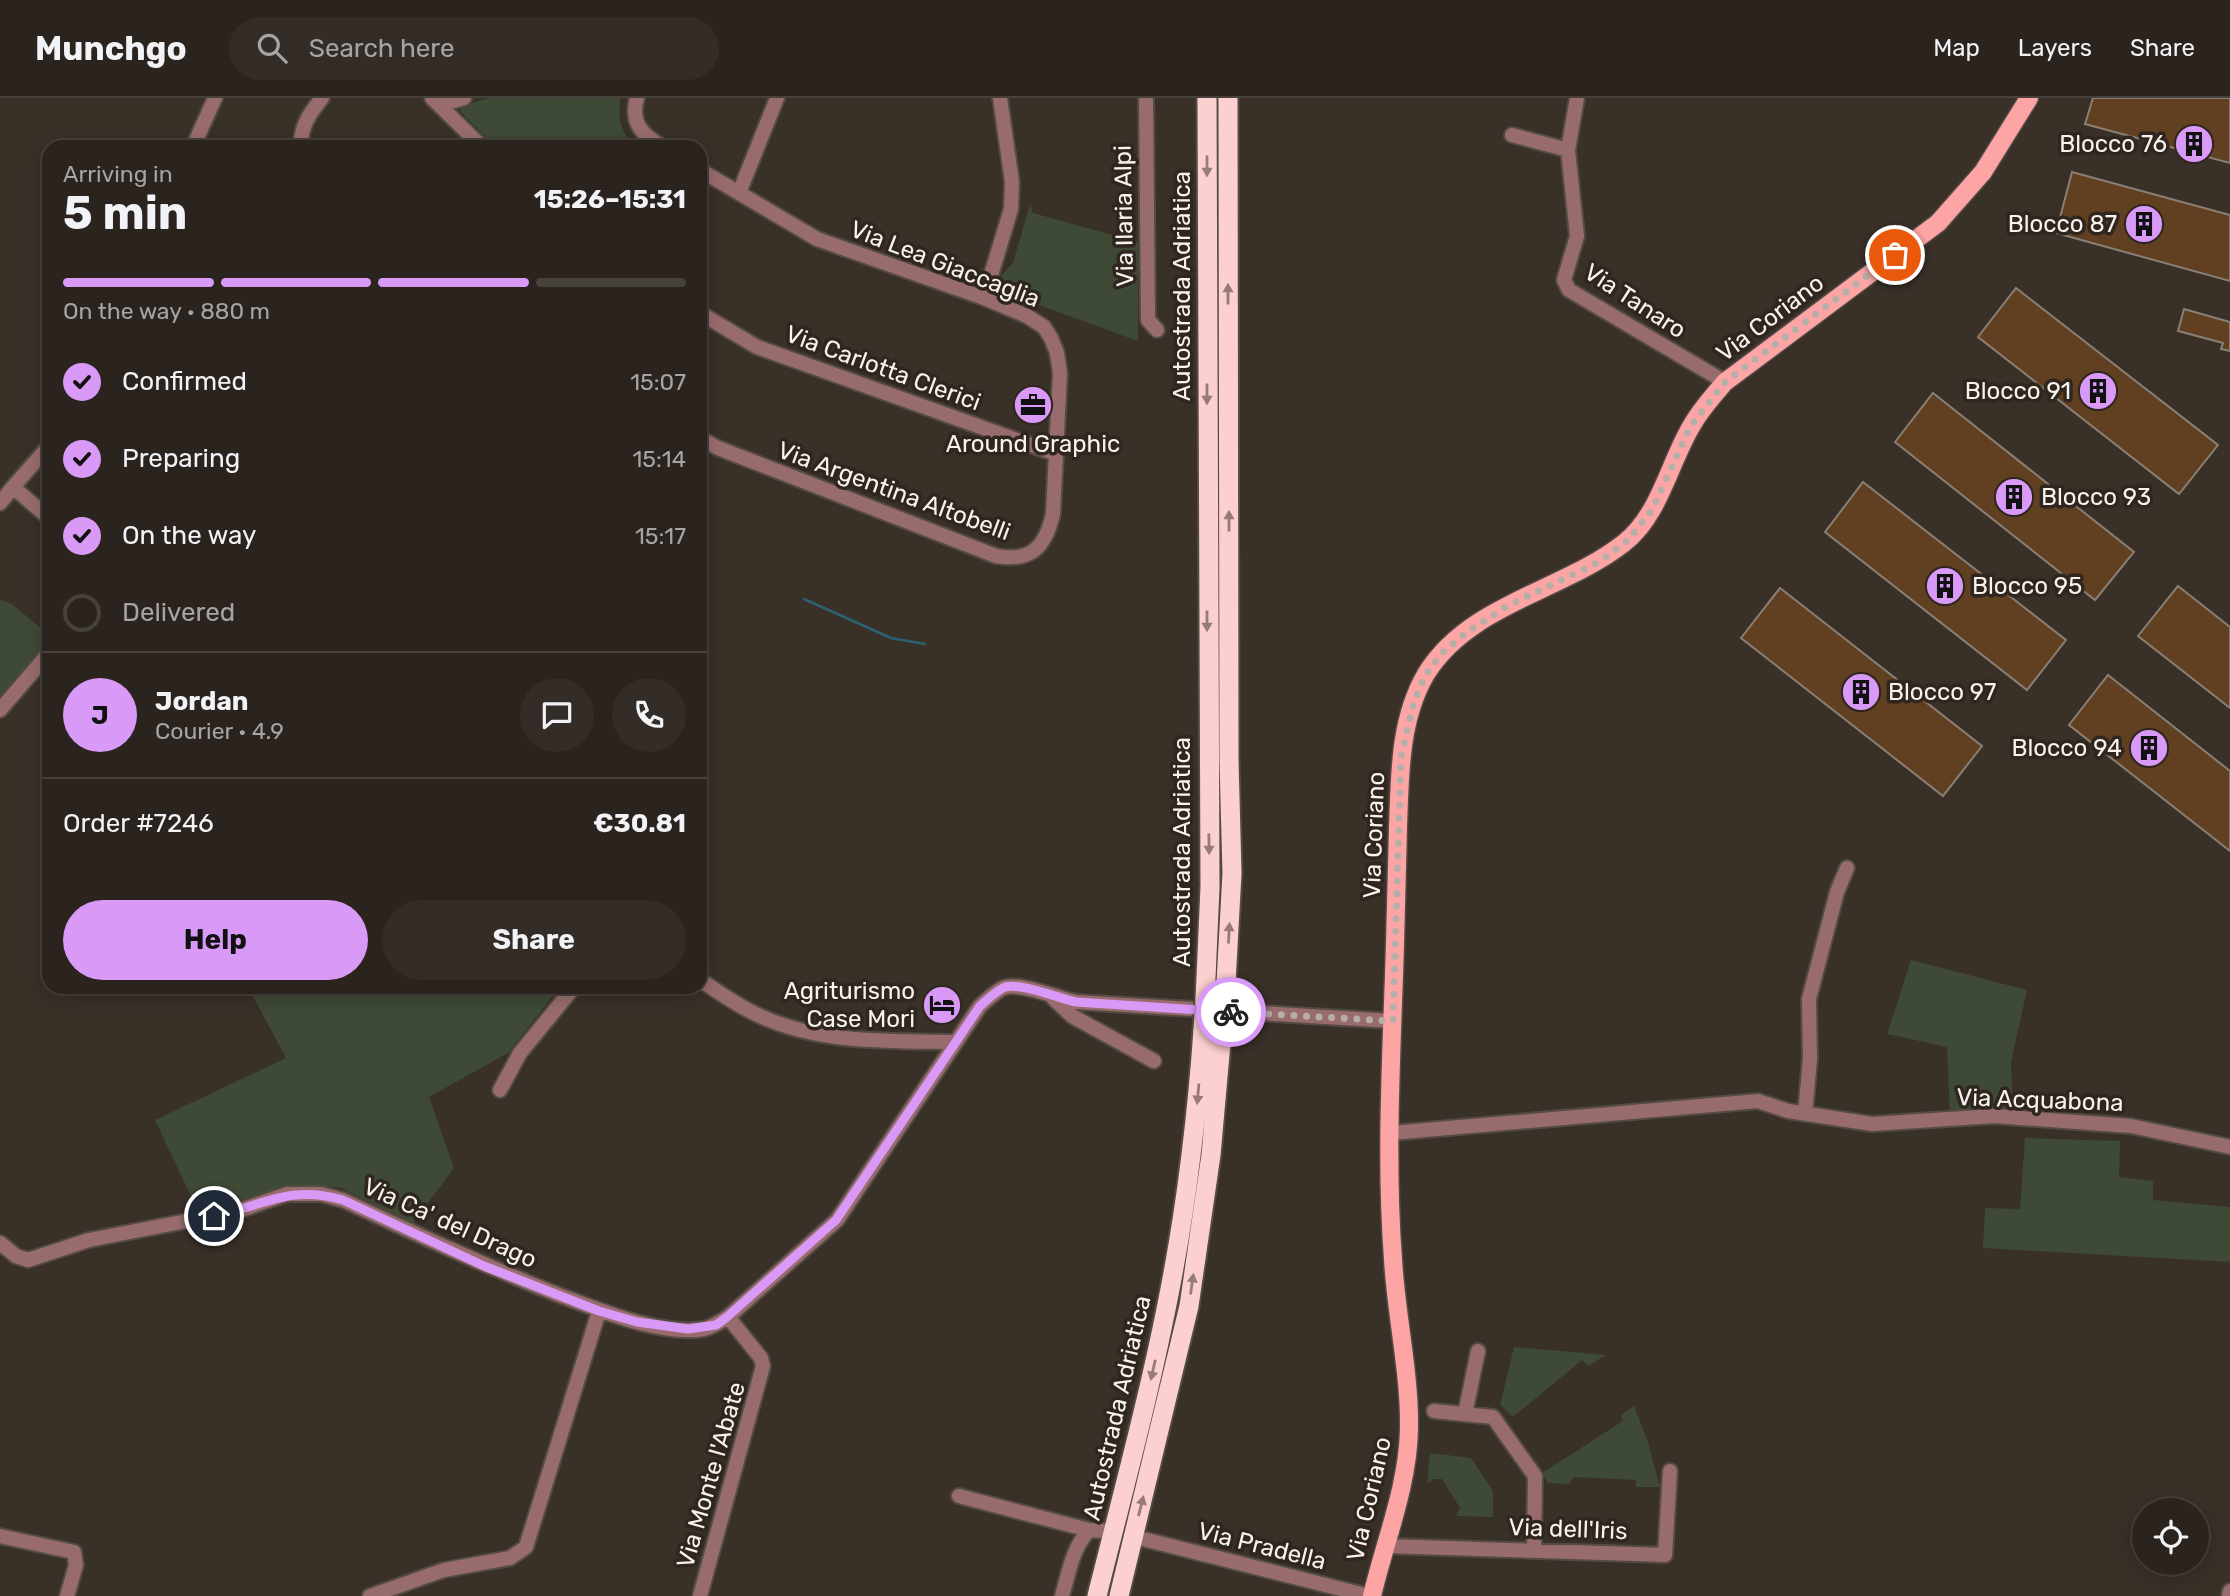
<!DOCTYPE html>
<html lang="en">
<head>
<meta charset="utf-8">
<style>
	:root { --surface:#2b241e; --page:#332c27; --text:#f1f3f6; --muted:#a6a4a4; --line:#47413c; --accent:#d99af7 }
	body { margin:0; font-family:Rubik,sans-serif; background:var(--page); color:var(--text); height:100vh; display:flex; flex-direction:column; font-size:26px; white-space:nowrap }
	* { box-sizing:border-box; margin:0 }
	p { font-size:23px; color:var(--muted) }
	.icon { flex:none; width:38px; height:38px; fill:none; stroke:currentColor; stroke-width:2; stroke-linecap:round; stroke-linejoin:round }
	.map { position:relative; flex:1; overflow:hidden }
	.panel { position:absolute; left:42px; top:42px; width:665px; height:854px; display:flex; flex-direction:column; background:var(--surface); border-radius:21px; box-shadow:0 4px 18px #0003,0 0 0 2px var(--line) }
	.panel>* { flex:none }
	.controls { position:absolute; left:2132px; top:1400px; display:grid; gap:14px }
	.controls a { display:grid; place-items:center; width:77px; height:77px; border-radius:50%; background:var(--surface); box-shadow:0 4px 18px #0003,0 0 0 2px var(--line); font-size:35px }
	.pin { position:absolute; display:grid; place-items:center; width:60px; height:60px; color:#fff; margin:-30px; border:4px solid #fff; border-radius:50%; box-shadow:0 2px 7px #0007 }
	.courier { position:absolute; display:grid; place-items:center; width:70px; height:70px; margin:-35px; border:5px solid #d99af7; border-radius:50%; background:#fff; color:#222; box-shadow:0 2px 9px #0007 }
	.overview em { font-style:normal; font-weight:700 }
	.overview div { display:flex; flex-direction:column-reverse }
	.overview { display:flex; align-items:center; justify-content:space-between; height:119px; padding:0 21px }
	h1 { font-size:46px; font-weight:700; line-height:52px }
	.bar { display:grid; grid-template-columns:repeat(4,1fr); gap:10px 7px; align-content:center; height:84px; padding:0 21px }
	.bar i { height:9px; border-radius:5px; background:var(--line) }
	.bar .active { background:var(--accent) }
	.bar p { grid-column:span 4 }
	.line { display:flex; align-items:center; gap:18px; padding:0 21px; border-top:2px solid var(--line) }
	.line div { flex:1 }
	.round { display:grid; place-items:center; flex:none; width:74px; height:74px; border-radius:37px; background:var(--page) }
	ol { padding:0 21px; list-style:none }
	li { display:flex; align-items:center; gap:21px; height:77px }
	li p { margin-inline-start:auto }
	li .icon { padding:7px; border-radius:50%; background:var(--accent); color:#111; stroke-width:4 }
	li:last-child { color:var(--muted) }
	li i { width:38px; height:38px; border:4px solid var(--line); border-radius:50% }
	.button { display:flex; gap:14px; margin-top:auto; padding:14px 21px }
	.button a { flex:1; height:80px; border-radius:42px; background:var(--accent); color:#111; font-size:28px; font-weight:700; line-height:80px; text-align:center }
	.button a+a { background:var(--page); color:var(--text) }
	header { display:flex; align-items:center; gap:42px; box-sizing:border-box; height:98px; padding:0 35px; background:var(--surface); border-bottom:2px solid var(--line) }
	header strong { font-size:33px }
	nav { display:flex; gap:38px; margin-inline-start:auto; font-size:24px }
	.search { width:490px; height:63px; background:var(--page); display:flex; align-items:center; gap:18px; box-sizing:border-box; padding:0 24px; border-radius:38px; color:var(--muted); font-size:26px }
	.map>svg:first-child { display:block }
</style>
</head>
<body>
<header>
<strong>Munchgo</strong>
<div class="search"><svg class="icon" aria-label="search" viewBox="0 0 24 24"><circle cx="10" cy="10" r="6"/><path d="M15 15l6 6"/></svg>Search here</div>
<nav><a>Map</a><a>Layers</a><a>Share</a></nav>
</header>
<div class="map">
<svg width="2230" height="1498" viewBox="0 0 2230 1498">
	<rect width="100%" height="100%" fill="#393028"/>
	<!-- green -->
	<path fill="#3e4a35" d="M489,0H621C616,19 621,37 637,49H495L460,13L462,8Z
		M1030,106L1033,115L1138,144V243L997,192L1000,179L1013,165Z
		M0,502L12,506L49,537V542L0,599Z
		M1911,862L2027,892L2011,964L2013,1012L1950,1017L1947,949L1887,936Z
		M248,889H560L508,955L429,999L454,1070L413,1125L341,1090L316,1087H295L240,1108L199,1115L155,1022L286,960Z
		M2025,1040L2120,1043L2119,1079L2153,1083V1102L2230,1109V1164L1983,1150L1985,1110L2020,1111Z
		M1514,1249L1606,1257L1588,1268L1582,1262L1513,1319L1500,1307Z
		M1634,1308L1648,1344L1660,1389H1636V1382L1574,1379L1569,1386L1548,1385L1542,1375L1623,1323L1621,1317Z
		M1430,1355L1471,1360L1493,1393V1419L1456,1418L1460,1410L1442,1381H1433L1427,1386Z"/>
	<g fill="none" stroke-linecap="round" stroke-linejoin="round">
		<!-- stream -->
		<path stroke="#2c6174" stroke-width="2.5" d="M804,501L891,540L925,546"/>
	</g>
	<!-- building -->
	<path fill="#604021" stroke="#8a7f75" stroke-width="2" d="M2093,0H2230V65L2085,26Z
		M2072,74L2230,117V183L2056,135Z
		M2016,190L2218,347L2179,396L1978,239Z
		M2184,211L2230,224V253L2221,251L2223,245L2178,233Z
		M1933,295L2134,454L2095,502L1895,344Z
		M1863,384L2066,542L2027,592L1825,434Z
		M2178,488L2230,529V610L2138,538Z
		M1780,490L1982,648L1943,698L1741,540Z
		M2108,577L2230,673V753L2069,627Z"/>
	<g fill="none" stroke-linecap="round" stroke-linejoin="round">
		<!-- minor casing -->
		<g stroke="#544b44" stroke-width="18">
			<path id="minor" d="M432,0L482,49
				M637,0C630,25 642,37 663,49
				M1146,0L1148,222L1157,232
				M1577,0L1568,52L1577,138L1564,182L1569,192L1725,284
				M440,7L464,0
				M1512,37L1568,52
				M193,49L215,0
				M301,49C300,29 310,15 322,0
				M700,72L817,141L984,200L1027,218L1044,229L1051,240L1057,255L1060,275L1053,416C1045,450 1031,464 996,458L718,350L700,340
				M739,95L777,0
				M984,200L1011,111L1012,84L1000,0
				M700,215L757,249L1056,356
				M49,348L13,389L49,420
				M0,405L13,389
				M0,612L49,555
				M700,882C719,894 739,909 760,918C820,946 891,943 956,944
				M1053,900L1072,918L1154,963
				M500,992L520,955L574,889
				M1805,1016L1810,961L1809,901L1837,794L1847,770
				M1391,1035L1758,1003L1788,1013L1872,1026L1994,1018L2131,1028L2230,1049
				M0,1145L16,1158L28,1162L89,1142L238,1113L287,1096H321L343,1102C414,1135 485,1168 559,1197C600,1212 659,1238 704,1231C713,1229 720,1224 728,1219
				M1434,1313L1493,1319L1535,1378L1534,1453
				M1465,1316L1478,1253
				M959,1398L1089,1432
				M0,1438L74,1454L76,1467L67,1498
				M1143,1441L1369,1498
				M1385,1448L1665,1457L1670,1373
				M370,1498L444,1472L510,1460L526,1449L599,1213
				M700,1498L763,1268L761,1260L728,1219L837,1122L980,908C987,902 995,894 1003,890C1017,883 1058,900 1076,904L1393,923
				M1062,1498C1069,1474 1072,1451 1089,1432L1106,1433
				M2229,1498L2230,1493"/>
		</g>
		<!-- major casing -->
		<g stroke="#544b44" stroke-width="21">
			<path id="major" d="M1372,1498C1385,1443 1408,1388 1409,1331C1410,1275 1396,1217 1393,1161C1385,1056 1392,950 1395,846C1396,807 1397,768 1398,729C1400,678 1399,622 1426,576C1469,506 1563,493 1624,445C1660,417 1669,365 1692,327C1701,311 1713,298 1725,284L1938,125L1983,74L2029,0"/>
		</g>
		<!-- highway casing -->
		<g stroke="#544b44" stroke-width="23">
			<path id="highway" d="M1205,902L1210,789L1207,0
				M1225,903L1232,775L1229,663L1228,0
				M1097,1498C1123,1394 1151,1291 1171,1186C1187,1102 1197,1017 1203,932
				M1119,1498L1189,1208L1211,1057L1222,934"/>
		</g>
		<!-- minor -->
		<use href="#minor" stroke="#986c6c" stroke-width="14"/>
		<!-- major -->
		<use href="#major" stroke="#fda4a5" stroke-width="18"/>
		<!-- highway -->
		<use href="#highway" stroke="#fcd0cf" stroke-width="19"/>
		<!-- highway-bridge casing -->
		<g stroke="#544b44" stroke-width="23" stroke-linecap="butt">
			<path id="highway-bridge" d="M1203,932L1205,902
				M1222,934L1225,903"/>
		</g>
		<!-- highway-bridge -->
		<use href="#highway-bridge" stroke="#fcd0cf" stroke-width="19"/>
	</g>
	<!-- one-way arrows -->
	<defs><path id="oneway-solid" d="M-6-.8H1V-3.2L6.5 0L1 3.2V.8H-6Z" transform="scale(1.75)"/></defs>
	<g fill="#967b77">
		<use href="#oneway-solid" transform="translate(1207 68) rotate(90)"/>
		<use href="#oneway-solid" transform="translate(1228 196) rotate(-90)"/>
		<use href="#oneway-solid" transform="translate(1207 296) rotate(90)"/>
		<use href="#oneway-solid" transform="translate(1229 423) rotate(-90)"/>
		<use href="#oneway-solid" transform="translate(1207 523) rotate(90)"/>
		<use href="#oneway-solid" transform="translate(1209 746) rotate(89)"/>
		<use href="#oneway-solid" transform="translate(1229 835) rotate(-87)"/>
		<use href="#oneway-solid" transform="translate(1198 996) rotate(95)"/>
		<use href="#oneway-solid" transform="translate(1192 1186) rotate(-82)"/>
		<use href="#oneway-solid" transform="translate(1153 1272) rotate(103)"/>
		<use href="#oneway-solid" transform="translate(1141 1408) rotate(-76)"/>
	</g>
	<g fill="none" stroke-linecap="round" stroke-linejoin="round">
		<!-- done -->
		<path stroke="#b6aea8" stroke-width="7" stroke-dasharray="0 12.6" d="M1231,914L1393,923L1401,659L1413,607L1425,577L1442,555L1467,534L1507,508L1599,464L1628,442L1652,412L1690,329L1725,284L1895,157"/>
		<!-- route -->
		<path stroke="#d99af7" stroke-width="9" d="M214,1118C264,1108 289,1086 343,1102L484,1168L599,1213L637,1224L688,1231L716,1227L727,1219L836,1122L980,908C987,902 995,894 1003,890C1017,883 1058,900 1076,904L1231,914"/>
	</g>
	<!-- icons -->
	<defs>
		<g id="building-disc" transform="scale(2.0125)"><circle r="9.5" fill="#d99af7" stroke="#2f261f"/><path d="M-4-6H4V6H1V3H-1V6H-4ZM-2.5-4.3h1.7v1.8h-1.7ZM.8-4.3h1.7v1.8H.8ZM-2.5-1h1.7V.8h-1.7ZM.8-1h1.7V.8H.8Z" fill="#111"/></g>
		<g id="office-disc" transform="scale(2.0125)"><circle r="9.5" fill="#d99af7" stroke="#2f261f"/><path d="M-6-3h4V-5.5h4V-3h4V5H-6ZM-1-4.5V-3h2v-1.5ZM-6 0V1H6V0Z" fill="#111"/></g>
		<g id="hotel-disc" transform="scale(2.0125)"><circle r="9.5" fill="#d99af7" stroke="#2f261f"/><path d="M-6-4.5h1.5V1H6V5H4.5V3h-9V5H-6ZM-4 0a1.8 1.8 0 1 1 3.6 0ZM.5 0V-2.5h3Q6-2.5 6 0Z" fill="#111"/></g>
	</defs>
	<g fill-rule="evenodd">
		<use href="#building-disc" x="2194" y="46"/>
		<use href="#building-disc" x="2144" y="126"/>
		<use href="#building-disc" x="2098" y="293"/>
		<use href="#office-disc" x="1033" y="307"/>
		<use href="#building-disc" x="2014" y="399"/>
		<use href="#building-disc" x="1945" y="488"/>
		<use href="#building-disc" x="1861" y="594"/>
		<use href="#building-disc" x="2149" y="650"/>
		<use href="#hotel-disc" x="942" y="907"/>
	</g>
	<g text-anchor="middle" stroke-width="7" stroke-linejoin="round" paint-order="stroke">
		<!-- poi labels -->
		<g font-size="24" fill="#f9f2ed" stroke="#2f261f" text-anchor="end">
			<text x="2167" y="54">Blocco 76</text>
			<text x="2117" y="134">Blocco 87</text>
			<text x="2071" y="301">Blocco 91</text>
			<text x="1033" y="354" text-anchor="middle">Around Graphic</text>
			<text x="2041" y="407" text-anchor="start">Blocco 93</text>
			<text x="1972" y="496" text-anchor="start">Blocco 95</text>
			<text x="1888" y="602" text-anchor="start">Blocco 97</text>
			<text x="2122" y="658">Blocco 94</text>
			<text x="915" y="901">Agriturismo<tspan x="915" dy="28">Case Mori</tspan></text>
		</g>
		<!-- street labels -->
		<g font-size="24" fill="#f9f2ed" stroke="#2f261f">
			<text transform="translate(1124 118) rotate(-91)" y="8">Via Ilaria Alpi</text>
			<text transform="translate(945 166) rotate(21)" y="8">Via Lea Giaccaglia</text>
			<text transform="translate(1182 188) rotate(-90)" y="8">Autostrada Adriatica</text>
			<text transform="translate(1635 203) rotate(33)" y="8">Via Tanaro</text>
			<text transform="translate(1770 220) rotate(-37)" y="8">Via Coriano</text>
			<text transform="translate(883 270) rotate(20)" y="8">Via Carlotta Clerici</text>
			<text transform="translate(894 393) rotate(20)" y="8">Via Argentina Altobelli</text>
			<text transform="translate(1374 737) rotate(-88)" y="8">Via Coriano</text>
			<text transform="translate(1182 754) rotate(-90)" y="8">Autostrada Adriatica</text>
			<text transform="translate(2040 1002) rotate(2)" y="8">Via Acquabona</text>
			<text transform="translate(450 1125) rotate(24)" y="8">Via Ca' del Drago</text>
			<text transform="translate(1117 1310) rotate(-77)" y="8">Autostrada Adriatica</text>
			<text transform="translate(711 1377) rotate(-74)" y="8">Via Monte l'Abate</text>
			<text transform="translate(1369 1401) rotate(-77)" y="8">Via Coriano</text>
			<text transform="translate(1568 1431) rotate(2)" y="8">Via dell'Iris</text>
			<text transform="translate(1262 1448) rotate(14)" y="8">Via Pradella</text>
		</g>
	</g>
</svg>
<div class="controls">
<a><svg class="icon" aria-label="locate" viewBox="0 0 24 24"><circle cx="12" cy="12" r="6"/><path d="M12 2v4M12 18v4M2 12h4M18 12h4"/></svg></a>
</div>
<div class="pin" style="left:1895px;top:157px;background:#ea580c"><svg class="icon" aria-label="bag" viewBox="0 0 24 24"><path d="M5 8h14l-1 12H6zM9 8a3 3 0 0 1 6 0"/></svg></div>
<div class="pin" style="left:214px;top:1118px;background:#1f2937"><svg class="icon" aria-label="home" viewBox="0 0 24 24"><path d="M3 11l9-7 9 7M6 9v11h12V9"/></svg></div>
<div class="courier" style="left:1231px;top:914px"><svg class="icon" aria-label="bike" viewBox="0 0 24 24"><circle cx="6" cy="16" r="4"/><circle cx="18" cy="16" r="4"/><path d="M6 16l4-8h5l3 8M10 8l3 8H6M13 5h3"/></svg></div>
<section class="panel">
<div class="overview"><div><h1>5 min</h1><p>Arriving in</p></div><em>15:26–15:31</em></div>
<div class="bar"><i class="active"></i><i class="active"></i><i class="active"></i><i></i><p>On the way · 880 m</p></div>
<ol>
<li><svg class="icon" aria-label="check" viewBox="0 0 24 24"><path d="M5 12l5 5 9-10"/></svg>Confirmed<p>15:07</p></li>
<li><svg class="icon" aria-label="check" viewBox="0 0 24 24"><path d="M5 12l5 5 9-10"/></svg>Preparing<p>15:14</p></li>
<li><svg class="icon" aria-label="check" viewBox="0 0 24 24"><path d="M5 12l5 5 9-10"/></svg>On the way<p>15:17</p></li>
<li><i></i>Delivered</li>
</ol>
<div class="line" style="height:126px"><b class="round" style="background:var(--accent);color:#111">J</b><div><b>Jordan</b><p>Courier · 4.9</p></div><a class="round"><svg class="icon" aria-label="chat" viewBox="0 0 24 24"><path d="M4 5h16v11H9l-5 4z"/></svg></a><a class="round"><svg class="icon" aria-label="phone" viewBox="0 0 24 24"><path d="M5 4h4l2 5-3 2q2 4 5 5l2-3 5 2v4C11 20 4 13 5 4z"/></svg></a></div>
<div class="line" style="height:91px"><div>Order #7246</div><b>€30.81</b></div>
<div class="button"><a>Help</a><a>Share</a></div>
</section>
</div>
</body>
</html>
